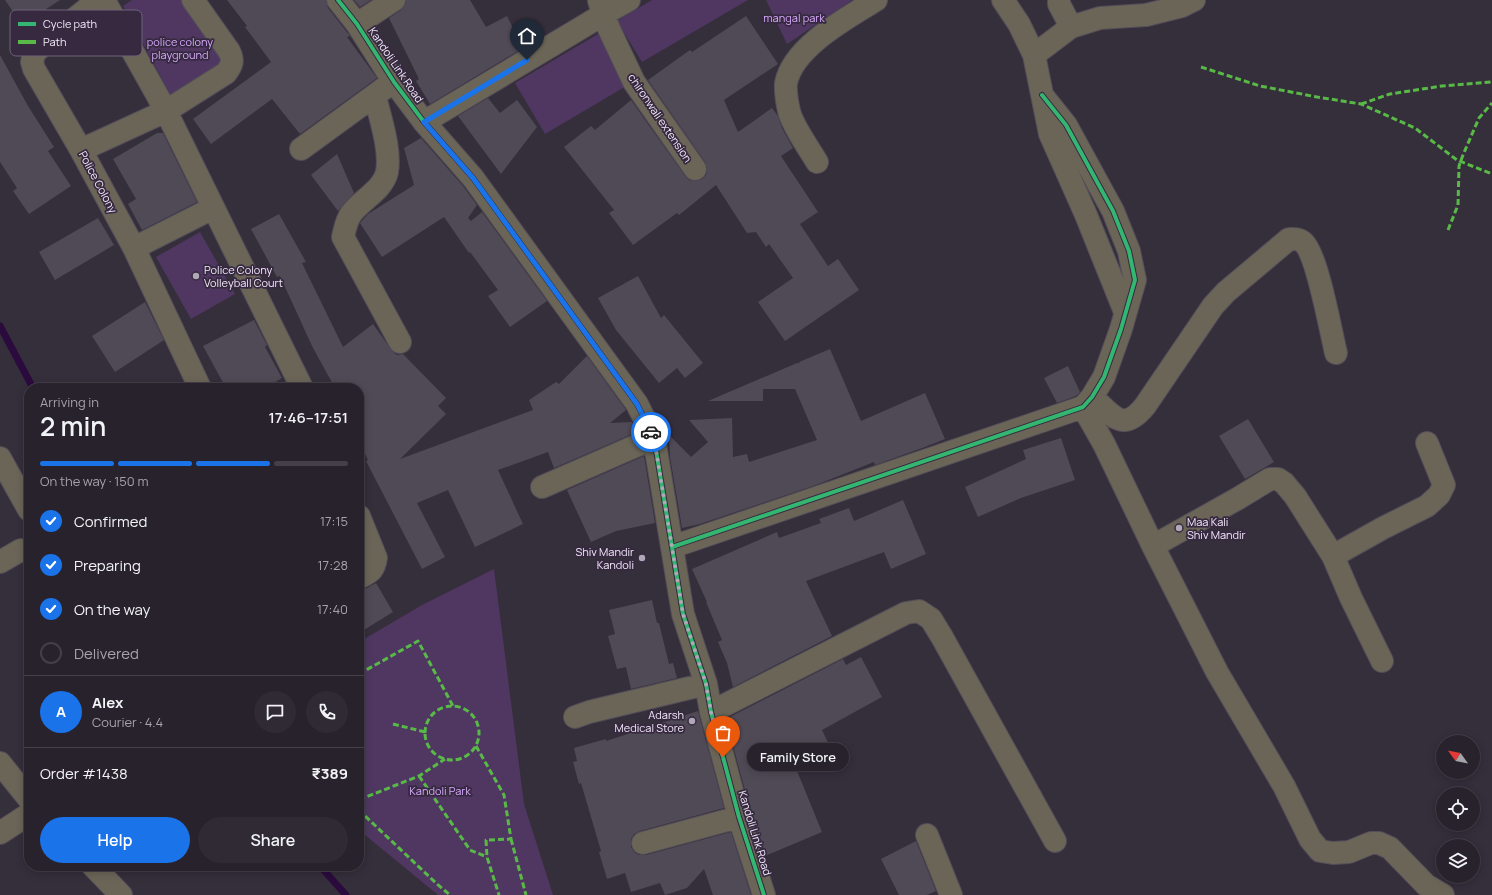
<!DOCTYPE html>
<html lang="en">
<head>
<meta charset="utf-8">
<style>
	:root { --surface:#28222c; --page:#302a34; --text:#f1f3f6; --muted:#a5a4a9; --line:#443f48; --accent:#1a73e8 }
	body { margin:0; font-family:Manrope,sans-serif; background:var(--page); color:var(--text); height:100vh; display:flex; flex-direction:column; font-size:15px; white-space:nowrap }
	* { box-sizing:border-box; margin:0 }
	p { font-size:13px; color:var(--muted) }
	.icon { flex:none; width:22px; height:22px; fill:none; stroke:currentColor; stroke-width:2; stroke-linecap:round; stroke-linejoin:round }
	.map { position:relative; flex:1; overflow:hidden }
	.panel { position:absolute; left:24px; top:383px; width:340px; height:488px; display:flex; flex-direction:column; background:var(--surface); border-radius:16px; box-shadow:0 2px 10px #0003,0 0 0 1px var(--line) }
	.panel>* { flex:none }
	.needle { width:26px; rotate:303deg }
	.fabs { position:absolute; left:1436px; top:735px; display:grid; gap:8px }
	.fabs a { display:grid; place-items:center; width:44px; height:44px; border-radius:50%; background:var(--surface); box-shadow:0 2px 10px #0003,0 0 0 1px var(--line); font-size:20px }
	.pin { position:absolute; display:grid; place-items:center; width:34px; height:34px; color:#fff; margin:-41px -17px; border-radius:50% 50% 50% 0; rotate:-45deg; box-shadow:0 0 4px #0007 }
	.pin .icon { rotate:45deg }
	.courier { position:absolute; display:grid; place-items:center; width:40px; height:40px; margin:-20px; border:3px solid #1a73e8; border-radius:50%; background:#fff; color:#222; box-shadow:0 1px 5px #0007 }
	.bubble { position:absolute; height:28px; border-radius:14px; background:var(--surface); box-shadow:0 2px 10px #0003,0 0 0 1px var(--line); font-size:13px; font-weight:600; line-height:28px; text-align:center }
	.overview em { font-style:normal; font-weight:600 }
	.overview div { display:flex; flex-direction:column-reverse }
	.overview { display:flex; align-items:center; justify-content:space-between; height:68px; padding:0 16px }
	h1 { font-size:26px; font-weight:600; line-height:30px }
	.bar { display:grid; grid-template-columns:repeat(4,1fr); gap:6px 4px; align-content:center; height:48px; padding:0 16px }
	.bar i { height:5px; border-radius:3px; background:var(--line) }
	.bar .current { background:var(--accent) }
	.bar p { grid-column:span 4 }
	.line { display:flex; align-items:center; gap:10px; padding:0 16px; border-top:1px solid var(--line) }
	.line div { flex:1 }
	.round { display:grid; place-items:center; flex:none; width:42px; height:42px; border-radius:21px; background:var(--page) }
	ol { padding:0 16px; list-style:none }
	li { display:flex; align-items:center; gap:12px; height:44px }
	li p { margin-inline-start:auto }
	li .icon { padding:4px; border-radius:50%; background:var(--accent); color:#fff; stroke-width:4 }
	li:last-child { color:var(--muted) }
	li i { width:22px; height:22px; border:2px solid var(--line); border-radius:50% }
	.button { display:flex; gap:8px; margin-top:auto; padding:8px 16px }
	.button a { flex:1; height:46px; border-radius:24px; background:var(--accent); color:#fff; font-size:16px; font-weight:600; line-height:46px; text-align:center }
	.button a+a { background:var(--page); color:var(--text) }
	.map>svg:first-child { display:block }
</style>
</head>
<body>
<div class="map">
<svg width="1492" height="895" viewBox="0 0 1492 895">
	<rect width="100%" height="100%" fill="#352e3b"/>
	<!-- green -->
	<path fill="#4f3762" d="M132,0H183L226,59L171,96L123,6Z
		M652,0H748L642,62L617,21Z
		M766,0H852L787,44Z
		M598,34L628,85L545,134L515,83Z
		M200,232L235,294L191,319L156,257Z
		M494,569L524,804L553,895H438L359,830V642L422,605Z"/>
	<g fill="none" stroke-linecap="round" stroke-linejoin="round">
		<!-- stream -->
		<path stroke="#2b0a3e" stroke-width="7" d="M0,326L33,388
			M320,866L346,895"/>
	</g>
	<!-- building -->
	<path fill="#504a56" d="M5,0H60L22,25Z
		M227,0H326L328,8L350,36L347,37L377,78L300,134L272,99L211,144L193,119L271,62L245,27L247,26Z
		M354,0H371L360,7Z
		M406,0H470L486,27L507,16L523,48L430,104L416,81L419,79L389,18L401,10L405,5Z
		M746,16L778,64L724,100L738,132L772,108L778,116L782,128L793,148L781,156L818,212L800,224L828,266L838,259L859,290L785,341L758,302L793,278L769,244L766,247L756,232L747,233L716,185L679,215L677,213L633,245L609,213L614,210L564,147L591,126L595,130L631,100L685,176L689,180L696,181L702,179L706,175L707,168L705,162L648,80L690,50L692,52Z
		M0,55L28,106L54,147L48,151L71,186L29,214L13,191L17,188L0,162Z
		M488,98L500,113L517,100L537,127L501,174L458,116Z
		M157,133H163L197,202L142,230L128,204L136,199L113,159Z
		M421,138L463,186L477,205L468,218L471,221L482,212L547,301L510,327L488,296L498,290L470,252L469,253L444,217L382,257L360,223L368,214L414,185L404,148Z
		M337,154L354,193L338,211L311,175Z
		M279,214L306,262L302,263L343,347L373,324L393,352L397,355L403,354L446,398L438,406L446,414L400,459L533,410L529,400L556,382L559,384L587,356L626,410L610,423L632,422L637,432L554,468L548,452L498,470L523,524L475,547L448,490L417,503L445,557L422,569L366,461L368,460L359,442V388H335L312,346L280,276L277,277L251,229Z
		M98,218L114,245L55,280L39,252Z
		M638,276L661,318L664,315L703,363L685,378L677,368L659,383L616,330L598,298Z
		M145,302L164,340L115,372L92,336Z
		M254,320L267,345L265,347L282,378L266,388H226L203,346Z
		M830,349L861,421L925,393L945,439L925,447L875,465L874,462L816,485L700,524L682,528L670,457L669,435L691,457L708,442L689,420L732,418L733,457L747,454L749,462L817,440L795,389H763V401H708L797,363H800L799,362Z
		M1068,366L1080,392L1076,396L1057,403L1044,378Z
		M1248,419L1274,462L1245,479L1219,436Z
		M1061,438L1075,480L1021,498L978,517L965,487L1026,459L1023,450Z
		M644,456L655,523L616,531L591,542L567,490Z
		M903,500L926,554L891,569L884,552L806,581L832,636L733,687L727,663L718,642L722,640L706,602H707L692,569L777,532L779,538L821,523L819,519L849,508L854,521Z
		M376,583L393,612L359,633V590L365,589Z
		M652,600L657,623H659L669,664L673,663L677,678L631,689L626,667L617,669L608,636L615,634L609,610Z
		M861,657L882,697L822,730L831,749L795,766L822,832L765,856L751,813L726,719L843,659L846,665Z
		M698,711L724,808L640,831L634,834L631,839V847L634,852L639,855H646L731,832L751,895H713L704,869L687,888L665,895L660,883L631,892L625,873L607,879L599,852L601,851L581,783L579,784L573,762L577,761L574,748L606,739V741Z
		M916,841L936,891L927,895H899L881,859Z"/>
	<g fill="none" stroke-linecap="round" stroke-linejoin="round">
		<!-- minor casing -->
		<g stroke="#534d59" stroke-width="24">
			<path id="minor" d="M98,0L43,44L34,54L32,62L34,69L81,150L134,248L200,388
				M104,0L166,111L302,388
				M338,0L357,24L394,82L424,122L473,178L637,404L654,438L683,614L706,684L711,712L739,817L764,895
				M1003,0L1019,24L1034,55
				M1059,0V4L1071,27
				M599,1L609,29L634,82L695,169
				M357,24L394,0
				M375,96C380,118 391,149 387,172C383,190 361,200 351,214C346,221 345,229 343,237L400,342
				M424,122L604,14L629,0
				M301,149L386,87
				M81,150L166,111L226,73C232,65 234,61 229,51L193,0
				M817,162C809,149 796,130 791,117C788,110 785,91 786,83C793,47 847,18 876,0
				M134,248L213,208
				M1125,312L1086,215L1050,134L1034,55L1071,27L1100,18L1146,15L1182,6L1194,0
				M1092,397C1113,415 1122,434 1145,406L1213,306L1226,292L1289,239C1294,239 1298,238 1303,242C1317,253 1331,333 1336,353
				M1083,407L1104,444L1153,546L1217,672L1284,786L1310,839L1320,851L1333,853L1349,852L1371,843H1379L1390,848L1426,885L1443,895
				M0,458L29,510
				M542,487L654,438
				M359,516L376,558C374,571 370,572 359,578
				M1153,546L1237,499L1270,479H1278L1284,483L1295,496L1333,556L1351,598L1382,661
				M672,547L1083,407L1092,397L1104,377L1121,329L1135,280L1129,251L1113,211L1066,125L1042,95
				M1333,556L1383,528L1427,506L1439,495L1444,485L1427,443
				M0,562L21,550
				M711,712L906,613L919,611L931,619L942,637L1055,841
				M575,717L589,712L706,684
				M0,763L29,799
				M0,833L29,814
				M927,835L951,895
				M643,843L739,817
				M93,866L121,895"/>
		</g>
		<!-- minor -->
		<use href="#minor" stroke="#6a6557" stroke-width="22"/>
		<!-- quiet -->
		<path stroke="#58b947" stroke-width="3" stroke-dasharray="6 3" stroke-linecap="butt" d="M1201,67L1260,86L1317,97L1361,104L1415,128L1457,160L1492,174
			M1361,104L1390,94L1442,86L1492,82
			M1448,230L1458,205L1459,166L1463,155L1479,118L1492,103
			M359,674L418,641L453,706
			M425 733a27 27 0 1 1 54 0a27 27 0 1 1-54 0Z
			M393,724L425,732
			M476,746L504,795L511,839L486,840L487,857L499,895
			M419,776L470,850L487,857
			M359,799H361L419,776L445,759
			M361,799L364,815L437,884L450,895
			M511,839L526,895"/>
		<!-- cycleway casing -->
		<g stroke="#362940" stroke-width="6">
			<path id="cycleway" d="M338,0L357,24L394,82L424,122L473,178L637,404L654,438L683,614L706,684L711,712L739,817L764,895
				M672,547L1083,407L1092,397L1104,377L1121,329L1135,280L1129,251L1113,211L1066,125L1042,95"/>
		</g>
		<!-- cycleway -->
		<use href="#cycleway" stroke="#33b770" stroke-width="4"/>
	</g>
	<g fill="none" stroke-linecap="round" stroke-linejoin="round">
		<!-- done -->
		<path stroke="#b0a8b7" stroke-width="4" stroke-dasharray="0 7.2" d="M651,432L654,438L683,614L706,684L711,712L723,757"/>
		<!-- route -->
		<path stroke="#1a73e8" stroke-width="5" d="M527,60L424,122L473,178L637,404L651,432"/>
	</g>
	<!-- markers -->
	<g fill="#b0a8b7" stroke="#362940" stroke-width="1.5">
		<circle cx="196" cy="276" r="4"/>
		<circle cx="1179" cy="528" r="4"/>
		<circle cx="642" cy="558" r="4"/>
		<circle cx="692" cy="721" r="4"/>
	</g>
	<g text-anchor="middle" stroke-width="3.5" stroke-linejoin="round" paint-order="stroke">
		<!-- park labels -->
		<g font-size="11" fill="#d9aafe" stroke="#362940">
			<text x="794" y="22">mangal park</text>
			<text x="180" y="46">police colony<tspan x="180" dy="13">playground</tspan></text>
			<text x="440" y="795">Kandoli Park</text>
		</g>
		<!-- street labels -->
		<g font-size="11" fill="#f2eafa" stroke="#362940">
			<text transform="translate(396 65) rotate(56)" y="4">Kandoli Link Road</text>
			<text transform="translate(660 118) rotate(56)" y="4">chironwali extension</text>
			<text transform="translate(98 182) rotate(62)" y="4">Police Colony</text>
			<text transform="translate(755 833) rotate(73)" y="4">Kandoli Link Road</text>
		</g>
		<!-- poi labels -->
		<g font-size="11" fill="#f2eafa" stroke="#362940" text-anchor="start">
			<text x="204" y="274">Police Colony<tspan x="204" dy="13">Volleyball Court</tspan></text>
			<text x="1187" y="526">Maa Kali<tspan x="1187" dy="13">Shiv Mandir</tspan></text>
			<text x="634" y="556" text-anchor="end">Shiv Mandir<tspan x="634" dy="13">Kandoli</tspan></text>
			<text x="684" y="719" text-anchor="end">Adarsh<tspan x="684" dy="13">Medical Store</tspan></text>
		</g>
	</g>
	<!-- legend -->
	<rect x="10" y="10" width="132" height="46" rx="6" fill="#362940" stroke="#6e6378" stroke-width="1"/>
	<rect x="18" y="22" width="18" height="4" fill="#33b770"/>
	<rect x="18" y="40" width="18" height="4" fill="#58b947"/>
	<g font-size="11" fill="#f2eafa">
		<text x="43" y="28">Cycle path</text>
		<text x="43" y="46">Path</text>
	</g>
</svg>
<div class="fabs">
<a><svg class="needle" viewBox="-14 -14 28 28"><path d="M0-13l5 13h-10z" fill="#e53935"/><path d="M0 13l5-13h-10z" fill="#a5a4a9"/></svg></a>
<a><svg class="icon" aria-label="locate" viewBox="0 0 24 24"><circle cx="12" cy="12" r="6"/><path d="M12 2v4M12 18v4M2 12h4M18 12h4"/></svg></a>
<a><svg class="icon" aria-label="layers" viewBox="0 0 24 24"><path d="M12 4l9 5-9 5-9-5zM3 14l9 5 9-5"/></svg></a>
</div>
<div class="pin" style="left:723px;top:757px;background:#ea580c"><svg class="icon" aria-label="bag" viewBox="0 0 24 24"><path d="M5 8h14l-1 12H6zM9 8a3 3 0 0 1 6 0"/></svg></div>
<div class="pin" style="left:527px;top:60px;background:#1f2937"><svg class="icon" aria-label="home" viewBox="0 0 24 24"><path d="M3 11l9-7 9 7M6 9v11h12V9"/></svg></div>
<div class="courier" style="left:651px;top:432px"><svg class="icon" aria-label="car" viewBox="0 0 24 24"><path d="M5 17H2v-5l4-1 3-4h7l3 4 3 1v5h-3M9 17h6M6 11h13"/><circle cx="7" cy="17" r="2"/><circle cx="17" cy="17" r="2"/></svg></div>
<div class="bubble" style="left:747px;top:743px;width:102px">Family Store</div>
<section class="panel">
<div class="overview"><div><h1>2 min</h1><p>Arriving in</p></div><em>17:46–17:51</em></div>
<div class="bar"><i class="current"></i><i class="current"></i><i class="current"></i><i></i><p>On the way · 150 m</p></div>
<ol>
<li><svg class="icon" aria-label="check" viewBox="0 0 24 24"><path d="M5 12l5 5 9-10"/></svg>Confirmed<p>17:15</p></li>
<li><svg class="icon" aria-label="check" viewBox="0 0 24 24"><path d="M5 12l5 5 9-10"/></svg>Preparing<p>17:28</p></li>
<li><svg class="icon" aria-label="check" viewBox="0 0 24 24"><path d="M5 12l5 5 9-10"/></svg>On the way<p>17:40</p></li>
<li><i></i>Delivered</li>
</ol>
<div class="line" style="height:72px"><b class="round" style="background:var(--accent);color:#fff">A</b><div><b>Alex</b><p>Courier · 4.4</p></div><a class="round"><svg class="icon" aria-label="chat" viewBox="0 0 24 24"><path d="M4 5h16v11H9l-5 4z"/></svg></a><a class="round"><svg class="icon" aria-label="phone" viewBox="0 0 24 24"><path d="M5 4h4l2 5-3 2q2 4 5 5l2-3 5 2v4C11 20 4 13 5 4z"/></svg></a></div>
<div class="line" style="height:52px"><div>Order #1438</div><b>₹389</b></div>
<div class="button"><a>Help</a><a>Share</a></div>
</section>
</div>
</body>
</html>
